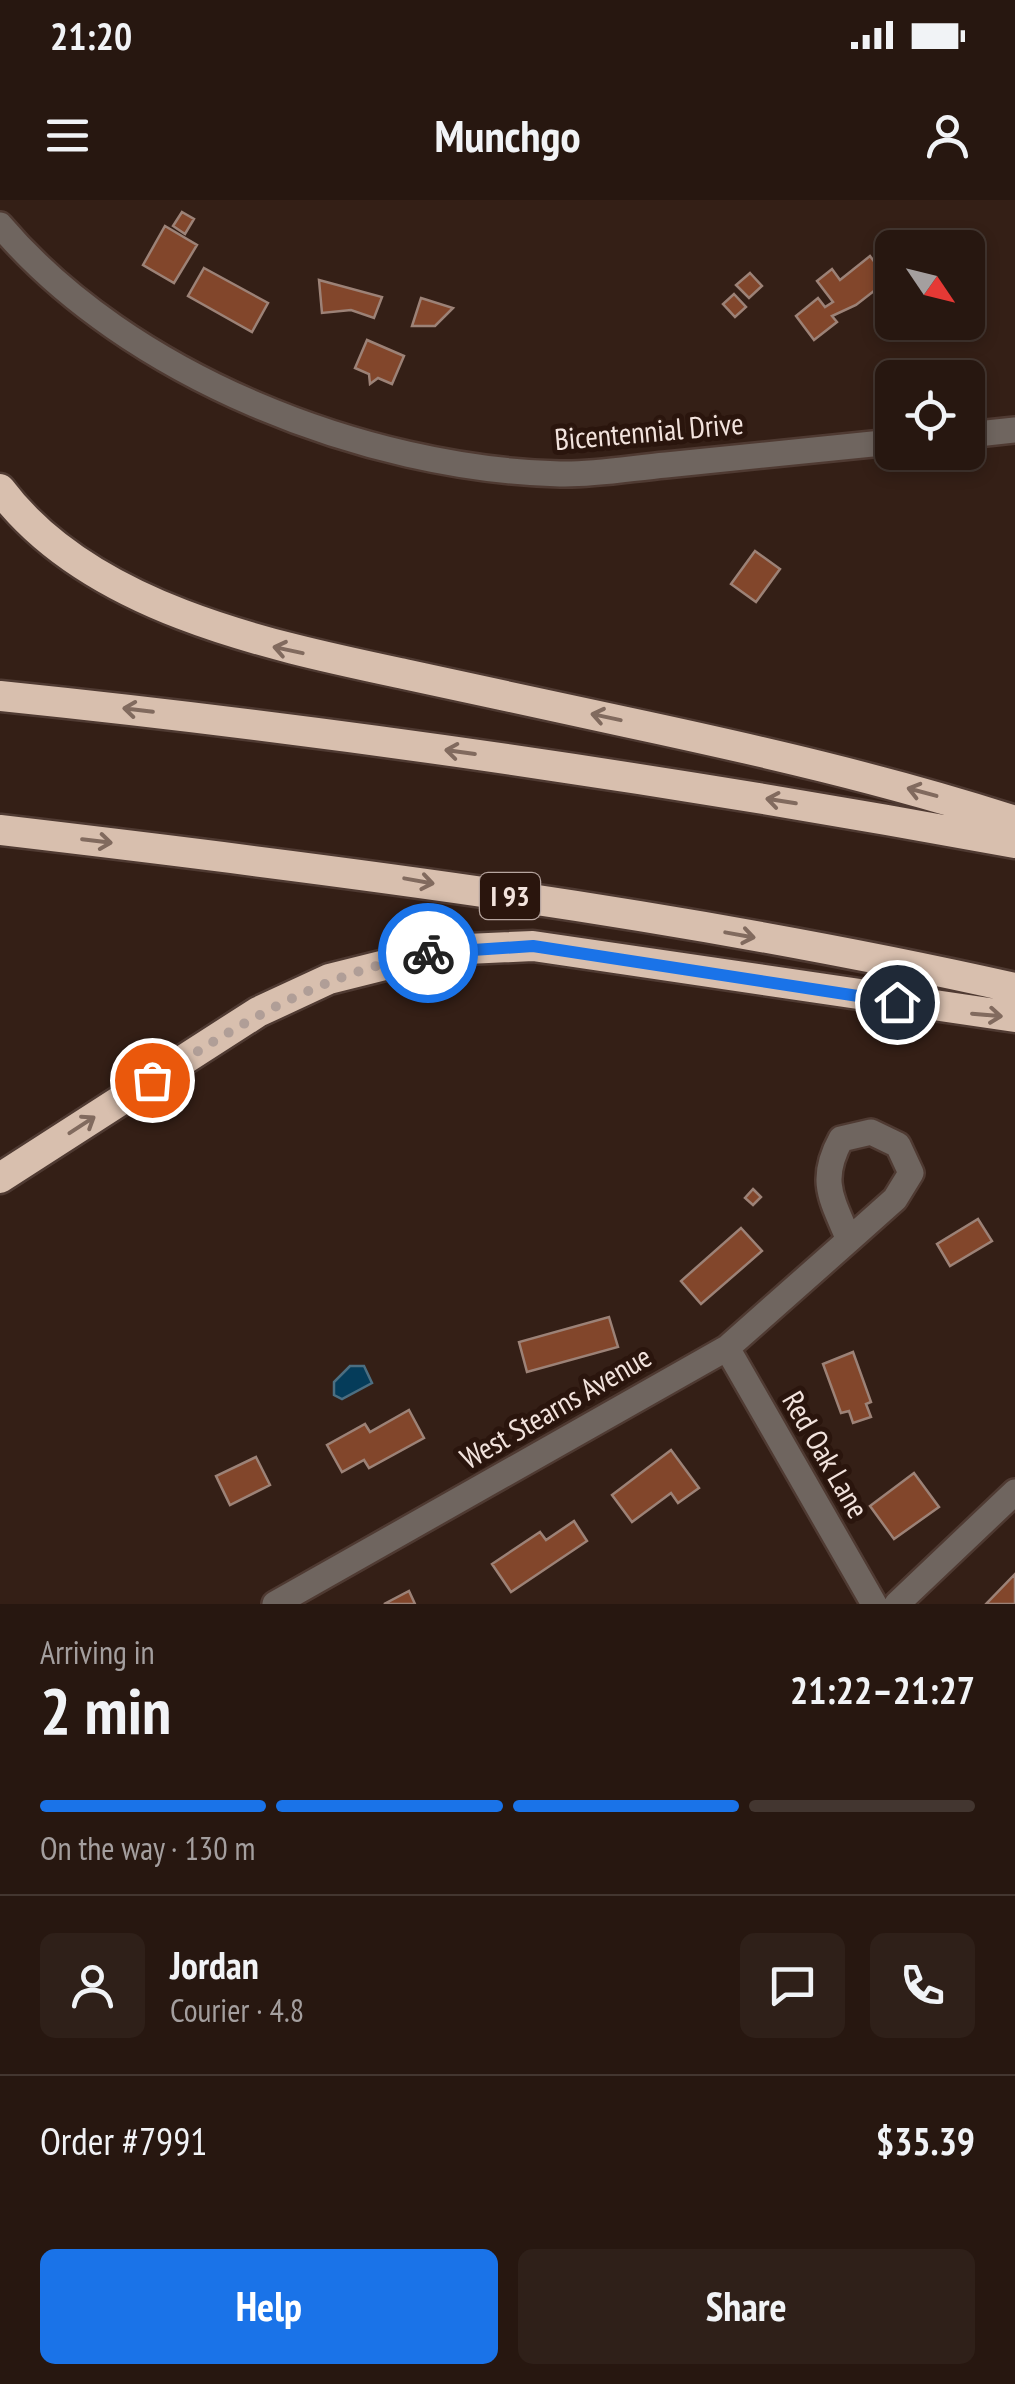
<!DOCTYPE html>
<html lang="en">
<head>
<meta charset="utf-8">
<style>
	:root { --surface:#271710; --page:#2f2019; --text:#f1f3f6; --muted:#a49f9f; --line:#433630; --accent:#1a73e8 }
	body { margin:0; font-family:"PT Sans Narrow",sans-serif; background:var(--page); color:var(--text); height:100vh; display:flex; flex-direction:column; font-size:38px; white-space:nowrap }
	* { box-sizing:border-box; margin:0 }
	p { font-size:32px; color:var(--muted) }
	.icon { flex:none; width:55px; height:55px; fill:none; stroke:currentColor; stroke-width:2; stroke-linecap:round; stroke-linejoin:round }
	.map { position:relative; height:1404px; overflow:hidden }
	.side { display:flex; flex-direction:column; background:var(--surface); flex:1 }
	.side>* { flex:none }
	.needle { width:65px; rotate:125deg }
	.fabs { position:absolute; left:875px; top:30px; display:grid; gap:20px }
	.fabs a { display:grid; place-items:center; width:110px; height:110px; border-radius:15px; background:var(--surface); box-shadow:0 5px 15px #0003,0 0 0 2px var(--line); font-size:50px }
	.pin { position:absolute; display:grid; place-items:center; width:85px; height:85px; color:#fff; margin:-42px; border:5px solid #fff; border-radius:50%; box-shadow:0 2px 10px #0007 }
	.courier { position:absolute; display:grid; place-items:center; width:100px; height:100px; margin:-50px; border:8px solid #1a73e8; border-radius:50%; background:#fff; color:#222; box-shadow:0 2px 12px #0007 }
	.summary em { font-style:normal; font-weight:600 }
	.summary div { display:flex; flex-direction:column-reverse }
	.summary { display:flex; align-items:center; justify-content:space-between; height:170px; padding:0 40px }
	h1 { font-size:65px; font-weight:600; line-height:75px }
	.bar { display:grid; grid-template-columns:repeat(4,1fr); gap:15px 10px; align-content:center; height:120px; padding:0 40px }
	.bar i { height:12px; border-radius:8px; background:var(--line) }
	.bar .selected { background:var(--accent) }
	.bar p { grid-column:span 4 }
	.line { display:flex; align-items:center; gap:25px; padding:0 40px; border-top:2px solid var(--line) }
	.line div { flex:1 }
	.round { display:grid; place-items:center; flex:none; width:105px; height:105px; border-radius:15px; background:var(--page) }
	.primary-button { display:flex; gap:20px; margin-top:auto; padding:20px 40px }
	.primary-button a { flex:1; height:115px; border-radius:15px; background:var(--accent); color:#fff; font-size:40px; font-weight:600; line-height:115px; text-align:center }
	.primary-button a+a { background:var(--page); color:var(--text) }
	.status { display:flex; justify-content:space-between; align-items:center; height:70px; padding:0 50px; background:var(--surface); direction:ltr }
	.status svg { height:28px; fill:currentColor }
	header { display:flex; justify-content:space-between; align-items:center; height:130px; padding:0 40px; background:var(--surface); font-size:45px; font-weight:600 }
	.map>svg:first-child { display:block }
</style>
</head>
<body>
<div class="status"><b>21:20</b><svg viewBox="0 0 49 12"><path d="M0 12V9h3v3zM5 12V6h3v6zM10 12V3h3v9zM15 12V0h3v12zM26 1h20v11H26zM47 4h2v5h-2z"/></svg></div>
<header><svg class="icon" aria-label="menu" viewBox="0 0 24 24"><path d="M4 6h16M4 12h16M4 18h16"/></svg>Munchgo<svg class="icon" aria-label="person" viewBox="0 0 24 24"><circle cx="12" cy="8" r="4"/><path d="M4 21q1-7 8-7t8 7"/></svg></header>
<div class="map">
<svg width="1015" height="1404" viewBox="0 0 1015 1404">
	<rect width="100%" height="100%" fill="#341f16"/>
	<!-- water -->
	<path fill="#053c5a" stroke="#4c6e81" stroke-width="2.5" d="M350,1166H364L372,1183L342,1199L334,1195V1182Z"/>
	<!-- building -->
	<path fill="#82462b" stroke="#9c8277" stroke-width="2.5" d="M182,12L194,19L185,34L173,26Z
		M165,26L197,45L174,83L143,65Z
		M870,56L888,80L856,105L832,116L837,122L814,140L796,116L818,98L825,107L833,102L817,81L832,69L840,80Z
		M204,68L268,103L252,132L188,96Z
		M750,73L762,86L749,98L736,85Z
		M319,80L382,97L374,118L351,110L322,113Z
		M734,94L746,107L735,117L723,104Z
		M421,98L453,108L435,126H412Z
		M367,140L404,156L392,184L378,178L370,184L369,174L355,168Z
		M755,351L780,369L756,402L731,384Z
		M753,989L761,997L753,1005L745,998Z
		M978,1019L992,1041L950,1066L937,1044Z
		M741,1028L762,1051L701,1104L681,1081Z
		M609,1117L618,1147L527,1172L519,1142Z
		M853,1152L871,1202L866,1204L871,1217L853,1223L849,1211L841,1213L823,1164Z
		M409,1210L424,1238L369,1268L364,1260L342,1272L327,1245L365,1224L370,1232Z
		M671,1250L699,1288L678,1303L671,1293L632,1322L612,1295Z
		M256,1257L270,1285L230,1305L216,1276Z
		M914,1273L939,1307L894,1339L870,1306Z
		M574,1321L587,1341L511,1392L492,1364L540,1332L546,1340Z
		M1015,1374V1404H986Z
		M409,1391L415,1404H384Z"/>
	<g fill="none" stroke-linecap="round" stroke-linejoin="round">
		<!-- minor casing -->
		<g stroke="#4f3a32" stroke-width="30">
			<path id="minor" d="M0,25C128,176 365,269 560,274C595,275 632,268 666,265C742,257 817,249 892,242
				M968,235L1015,230
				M871,932L898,945L911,973L895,999L849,1040C832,999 818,981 841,939Z
				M727,1148L874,1404
				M275,1404L727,1148L849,1040
				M897,1404L1015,1292"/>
		</g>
		<!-- highway casing -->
		<g stroke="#4f3a32" stroke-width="35">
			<path id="highway" d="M0,289C89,408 268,445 404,474C478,490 552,506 626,522C757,550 888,580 1015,621
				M0,496C340,531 679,581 1015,643
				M0,630C340,670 681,713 1015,788
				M0,978L258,812L329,779L445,750L533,746L1015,817"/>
		</g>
		<!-- minor -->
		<use href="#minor" stroke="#6f655f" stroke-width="25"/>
		<!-- highway -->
		<use href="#highway" stroke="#d8bfae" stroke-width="30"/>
	</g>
	<!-- one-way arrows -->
	<defs><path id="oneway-shaft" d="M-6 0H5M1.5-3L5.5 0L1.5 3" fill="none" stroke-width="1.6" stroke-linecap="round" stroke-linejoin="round" transform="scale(2.5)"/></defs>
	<g stroke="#816a5e">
		<use href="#oneway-shaft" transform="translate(288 450) rotate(-168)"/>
		<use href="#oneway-shaft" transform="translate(138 510) rotate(-173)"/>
		<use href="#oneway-shaft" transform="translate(606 517) rotate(-168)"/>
		<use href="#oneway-shaft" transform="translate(460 552) rotate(-172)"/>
		<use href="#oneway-shaft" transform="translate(922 592) rotate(-165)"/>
		<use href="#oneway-shaft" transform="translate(781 601) rotate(-171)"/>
		<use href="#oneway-shaft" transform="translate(97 641) rotate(7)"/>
		<use href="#oneway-shaft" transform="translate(419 681) rotate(10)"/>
		<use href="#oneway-shaft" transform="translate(740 735) rotate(10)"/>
		<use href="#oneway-shaft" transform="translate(987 815) rotate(5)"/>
		<use href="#oneway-shaft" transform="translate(82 925) rotate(-33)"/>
	</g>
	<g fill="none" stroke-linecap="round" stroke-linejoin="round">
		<!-- done -->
		<path stroke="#b09e97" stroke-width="10" stroke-dasharray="0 18" d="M152,880C247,820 316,776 428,753"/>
		<!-- route -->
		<path stroke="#1a73e8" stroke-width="12" d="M428,753L533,746L897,802"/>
	</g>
	<g text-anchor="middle" stroke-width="10" stroke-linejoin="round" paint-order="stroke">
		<!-- shield labels -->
		<rect fill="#2a150d" stroke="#b6a59f" stroke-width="2.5" x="480" y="673" width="60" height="46" rx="8"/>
		<g font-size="28" font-weight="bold" fill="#f2e3dd">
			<text x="510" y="706">I 93</text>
		</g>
		<!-- street labels -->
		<g font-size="30" fill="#f2e3dd" stroke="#2a150d">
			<text transform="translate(649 232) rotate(-5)" y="10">Bicentennial Drive</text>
			<text transform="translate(556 1208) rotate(-30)" y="10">West Stearns Avenue</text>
			<text transform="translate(825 1255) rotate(60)" y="10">Red Oak Lane</text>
		</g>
	</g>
</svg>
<div class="fabs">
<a><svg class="needle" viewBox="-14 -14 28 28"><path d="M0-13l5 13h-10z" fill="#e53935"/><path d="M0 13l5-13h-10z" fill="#a49f9f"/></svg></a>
<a><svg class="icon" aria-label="locate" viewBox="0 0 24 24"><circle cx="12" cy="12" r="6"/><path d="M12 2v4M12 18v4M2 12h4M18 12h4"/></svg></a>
</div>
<div class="pin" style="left:152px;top:880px;background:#ea580c"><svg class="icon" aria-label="bag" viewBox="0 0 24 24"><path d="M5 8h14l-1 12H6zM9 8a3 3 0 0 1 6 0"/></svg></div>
<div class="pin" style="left:897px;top:802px;background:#1f2937"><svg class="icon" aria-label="home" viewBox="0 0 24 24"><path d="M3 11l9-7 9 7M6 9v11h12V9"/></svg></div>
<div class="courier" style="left:428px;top:753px"><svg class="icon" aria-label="bike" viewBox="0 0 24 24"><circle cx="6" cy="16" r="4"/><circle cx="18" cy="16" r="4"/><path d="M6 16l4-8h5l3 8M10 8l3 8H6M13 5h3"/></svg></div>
</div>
<section class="side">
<div class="summary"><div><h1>2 min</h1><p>Arriving in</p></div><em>21:22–21:27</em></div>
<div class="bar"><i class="selected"></i><i class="selected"></i><i class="selected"></i><i></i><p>On the way · 130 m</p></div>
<div class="line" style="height:180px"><a class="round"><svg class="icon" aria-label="person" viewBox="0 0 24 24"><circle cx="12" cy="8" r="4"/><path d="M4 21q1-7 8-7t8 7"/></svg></a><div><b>Jordan</b><p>Courier · 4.8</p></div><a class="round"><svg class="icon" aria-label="chat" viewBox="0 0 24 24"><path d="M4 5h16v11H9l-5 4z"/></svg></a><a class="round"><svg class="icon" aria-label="phone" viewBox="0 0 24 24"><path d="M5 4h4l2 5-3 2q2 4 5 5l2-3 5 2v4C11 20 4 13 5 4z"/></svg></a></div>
<div class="line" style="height:130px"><div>Order #7991</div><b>$35.39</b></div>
<div class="primary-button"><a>Help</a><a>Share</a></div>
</section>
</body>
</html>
